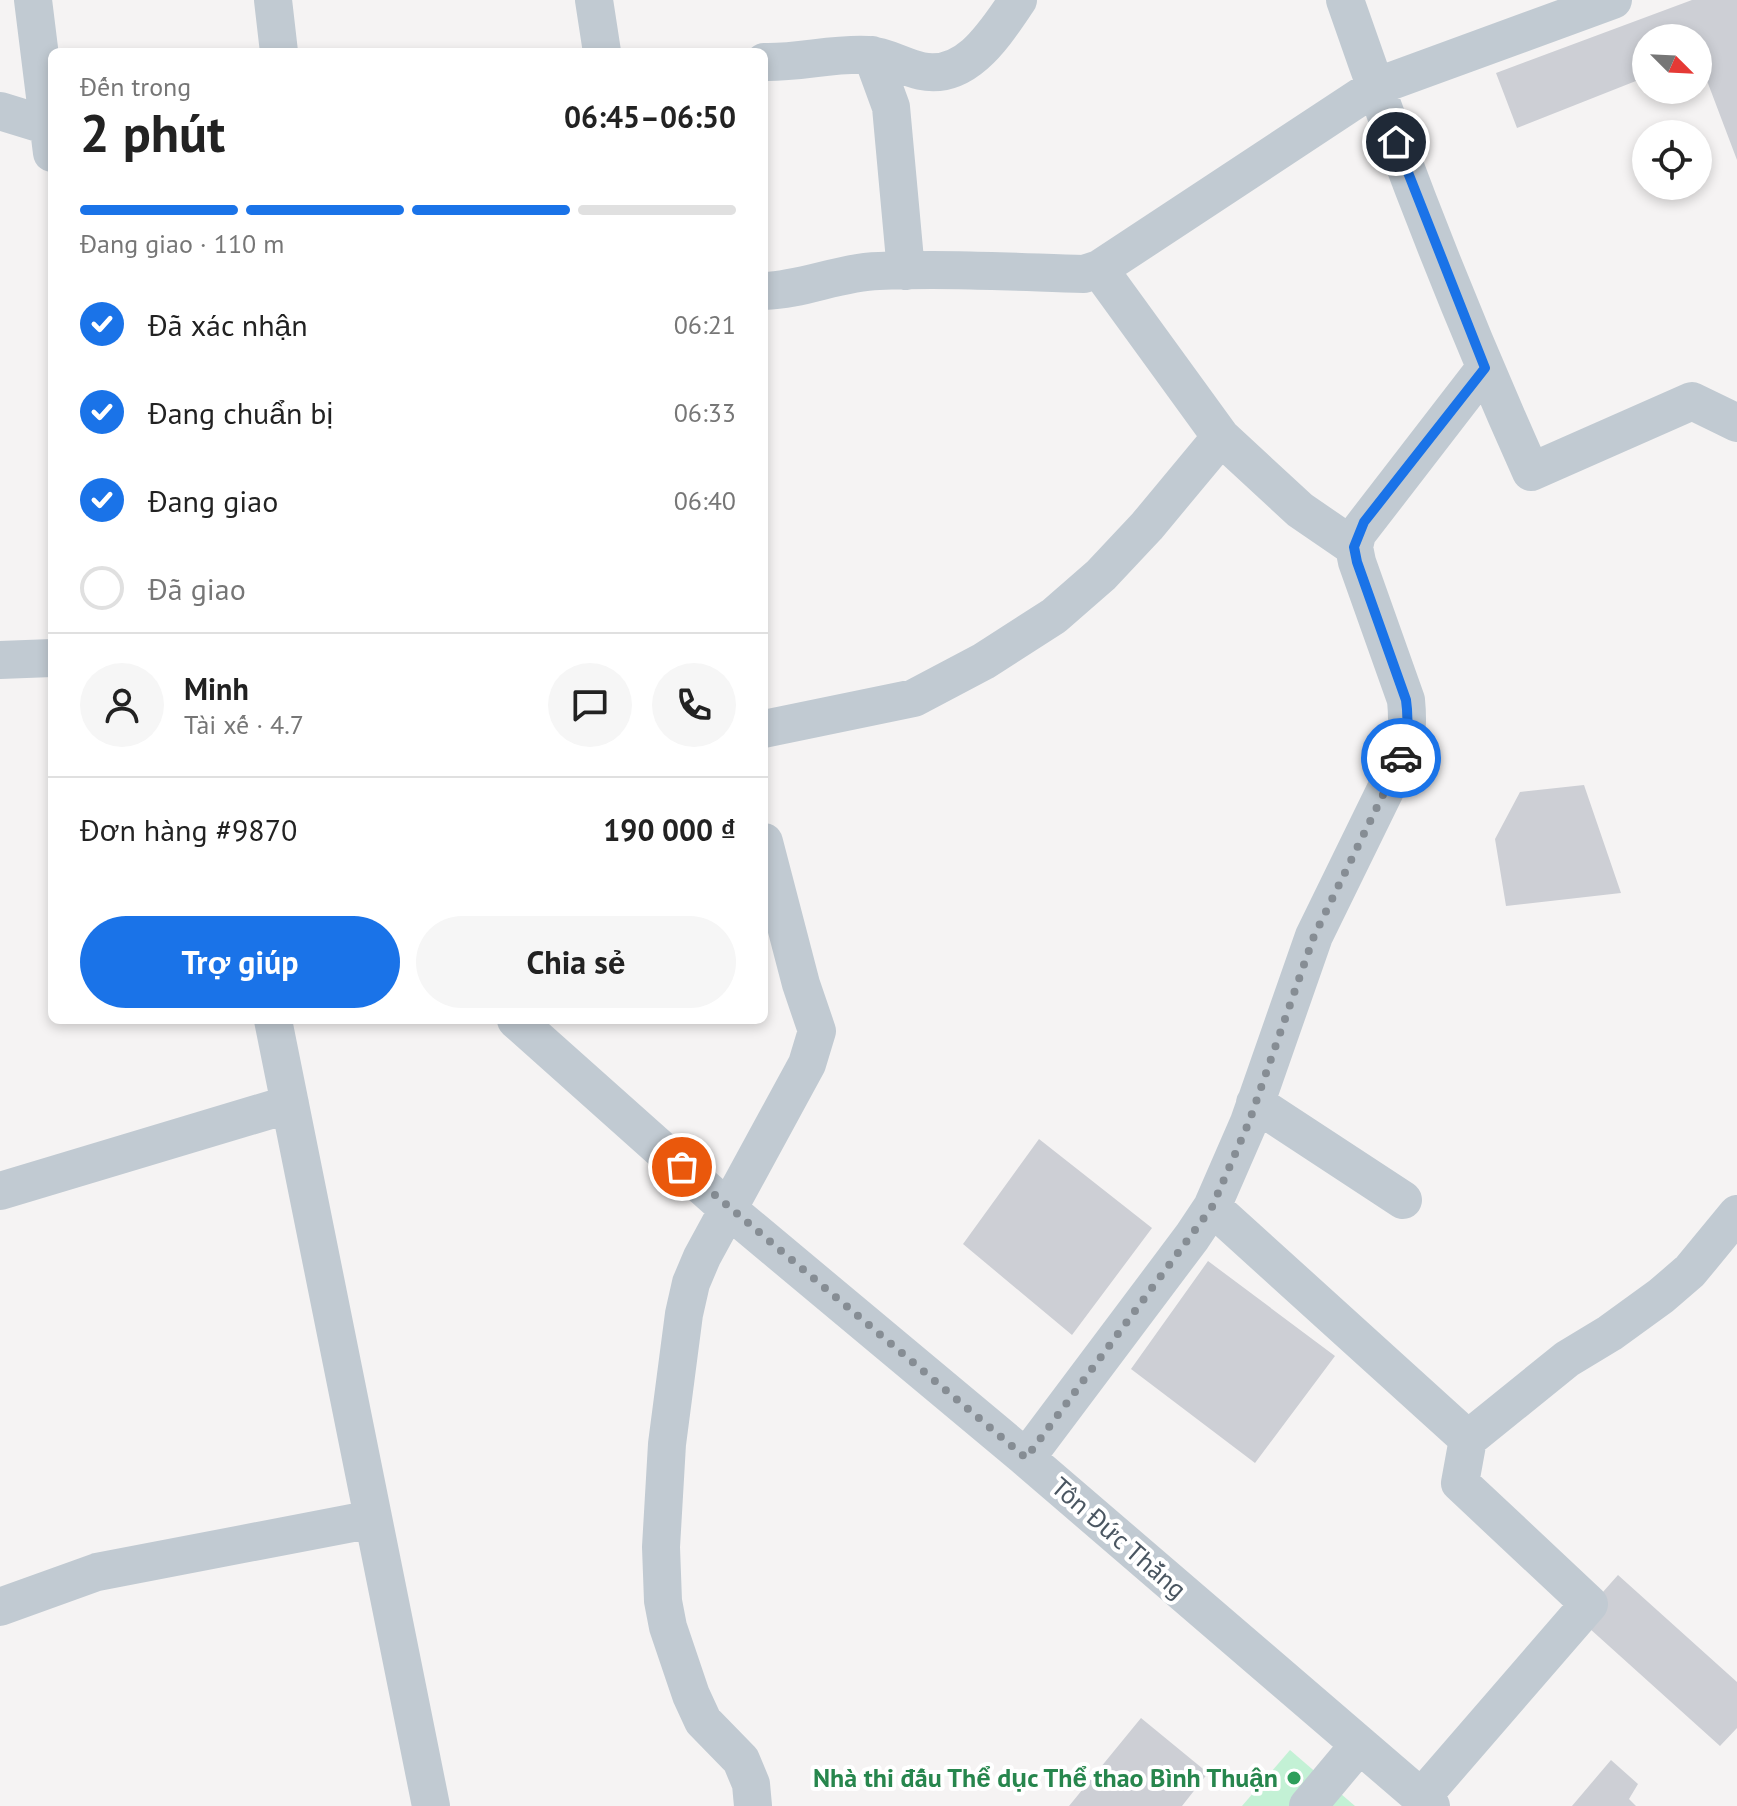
<!DOCTYPE html>
<html lang="vi">
<head>
<meta charset="utf-8">
<style>
	:root { --surface:#fff; --page:#f6f6f6; --text:#222; --muted:#767676; --line:#e0e0e0; --accent:#1a73e8 }
	body { margin:0; font-family:"PT Sans",sans-serif; background:var(--page); color:var(--text); height:100vh; display:flex; flex-direction:column; font-size:30px; white-space:nowrap }
	* { box-sizing:border-box; margin:0 }
	p { font-size:26px; color:var(--muted) }
	.icon { flex:none; width:44px; height:44px; fill:none; stroke:currentColor; stroke-width:2; stroke-linecap:round; stroke-linejoin:round }
	.map { position:relative; flex:1; overflow:hidden }
	.details { position:absolute; left:48px; top:48px; width:720px; height:976px; display:flex; flex-direction:column; background:var(--surface); border-radius:12px; box-shadow:0 4px 12px #0003 }
	.details>* { flex:none }
	.needle { width:52px; rotate:114deg }
	.buttons { position:absolute; left:1632px; top:24px; display:grid; gap:16px }
	.buttons a { display:grid; place-items:center; width:80px; height:80px; border-radius:50%; background:var(--surface); box-shadow:0 4px 12px #0003; font-size:40px }
	.pin { position:absolute; display:grid; place-items:center; width:68px; height:68px; color:#fff; margin:-34px; border:4px solid #fff; border-radius:50%; box-shadow:0 2px 8px #0007 }
	.courier { position:absolute; display:grid; place-items:center; width:80px; height:80px; margin:-40px; border:6px solid #1a73e8; border-radius:50%; background:#fff; color:#222; box-shadow:0 2px 10px #0007 }
	.headline em { font-style:normal; font-weight:700 }
	.headline div { display:flex; flex-direction:column-reverse }
	.headline { display:flex; align-items:center; justify-content:space-between; height:136px; padding:0 32px }
	h1 { font-size:52px; font-weight:700; line-height:60px }
	.bar { display:grid; grid-template-columns:repeat(4,1fr); gap:12px 8px; align-content:center; height:96px; padding:0 32px }
	.bar i { height:10px; border-radius:6px; background:var(--line) }
	.bar .current { background:var(--accent) }
	.bar p { grid-column:span 4 }
	.line { display:flex; align-items:center; gap:20px; padding:0 32px; border-top:2px solid var(--line) }
	.line div { flex:1 }
	.round { display:grid; place-items:center; flex:none; width:84px; height:84px; border-radius:42px; background:var(--page) }
	ol { padding:0 32px; list-style:none }
	li { display:flex; align-items:center; gap:24px; height:88px }
	li p { margin-inline-start:auto }
	li .icon { padding:8px; border-radius:50%; background:var(--accent); color:#fff; stroke-width:4 }
	li:last-child { color:var(--muted) }
	li i { width:44px; height:44px; border:4px solid var(--line); border-radius:50% }
	.action { display:flex; gap:16px; margin-top:auto; padding:16px 32px }
	.action a { flex:1; height:92px; border-radius:48px; background:var(--accent); color:#fff; font-size:32px; font-weight:700; line-height:92px; text-align:center }
	.action a+a { background:var(--page); color:var(--text) }
	.map>svg:first-child { display:block }
</style>
</head>
<body>
<div class="map">
<svg width="1737" height="1806" viewBox="0 0 1737 1806">
	<rect width="100%" height="100%" fill="#f5f3f3"/>
	<!-- green -->
	<path fill="#c3f1d5" d="M1290,1750L1355,1806H1242Z"/>
	<!-- building -->
	<path fill="#cdcfd5" d="M1692,0H1737V160L1698,57V38H1646V77L1517,128L1496,73Z
		M1584,785L1621,893L1506,906L1495,839L1520,792Z
		M1039,1139L1152,1228L1072,1335L963,1244Z
		M1208,1261L1335,1356L1255,1463L1131,1369Z
		M1618,1575L1737,1682V1728L1720,1746L1579,1619Z
		M1141,1718L1208,1773L1182,1806H1069Z
		M1611,1760L1638,1784L1629,1799L1636,1806H1572Z"/>
	<g fill="none" stroke-linecap="round" stroke-linejoin="round">
		<!-- minor -->
		<path stroke="#c1cad2" stroke-width="38" d="M33,0L52,153
			M273,0L279,52
			M594,0L602,52
			M1345,0C1400,160 1462,318 1531,472L1692,401L1737,423
			M872,55L891,107L906,271
			M764,62C799,63 833,53 868,55C886,56 903,67 921,71C967,81 996,32 1018,0
			M0,111L52,127
			M1099,269L1221,437L1300,510L1354,547
			M764,291C803,290 840,272 879,271C947,268 1016,272 1084,274L1099,269L1375,87L1613,0
			M0,660L52,658
			M764,729L914,698L984,661L1054,616L1101,575L1147,526L1221,437
			M273,1020L431,1806
			M516,1020L729,1210L1026,1458L1431,1806
			M1255,1103L1403,1200
			M0,1191L290,1104
			M1212,1207L1468,1439
			M1026,1458L1192,1237L1212,1207L1249,1122L1314,936L1402,756C1408,737 1408,720 1406,700L1357,562L1354,547L1357,534L1485,368
			M0,1607L97,1572L373,1519
			M1421,1798L1589,1604L1460,1483L1468,1439L1567,1359L1610,1333L1661,1296L1690,1271L1737,1214
			M753,1806L751,1784L741,1760L703,1721L691,1695L668,1627L663,1601L661,1547L667,1444L684,1314L691,1283L702,1257L807,1064L817,1031L801,984L764,842
			M1308,1806L1359,1745"/>
	</g>
	<g fill="none" stroke-linecap="round" stroke-linejoin="round">
		<!-- done -->
		<path stroke="#868d94" stroke-width="8" stroke-dasharray="0 14.4" d="M682,1167L1026,1458L1212,1207L1249,1122L1314,936L1401,758"/>
		<!-- route -->
		<path stroke="#1a73e8" stroke-width="10" d="M1396,142L1485,368L1364,522L1354,547L1357,562L1406,700C1409,721 1408,738 1401,758"/>
	</g>
	<!-- markers -->
	<circle fill="#2e9e5b" stroke="#fff" stroke-width="3" cx="1294" cy="1778" r="8"/>
	<g text-anchor="middle" stroke-width="8" stroke-linejoin="round" paint-order="stroke">
		<!-- street labels -->
		<g font-size="26" fill="#4a5661" stroke="#fff">
			<text transform="translate(1119 1538) rotate(41)" y="9">Tôn Đức Thắng</text>
		</g>
		<!-- leisure labels -->
		<g font-size="26" font-weight="bold" fill="#27864d" stroke="#fff" text-anchor="end">
			<text x="1278" y="1787">Nhà thi đấu Thể dục Thể thao Bình Thuận</text>
		</g>
	</g>
</svg>
<div class="buttons">
<a><svg class="needle" viewBox="-14 -14 28 28"><path d="M0-13l5 13h-10z" fill="#e53935"/><path d="M0 13l5-13h-10z" fill="#767676"/></svg></a>
<a><svg class="icon" aria-label="locate" viewBox="0 0 24 24"><circle cx="12" cy="12" r="6"/><path d="M12 2v4M12 18v4M2 12h4M18 12h4"/></svg></a>
</div>
<div class="pin" style="left:682px;top:1167px;background:#ea580c"><svg class="icon" aria-label="bag" viewBox="0 0 24 24"><path d="M5 8h14l-1 12H6zM9 8a3 3 0 0 1 6 0"/></svg></div>
<div class="pin" style="left:1396px;top:142px;background:#1f2937"><svg class="icon" aria-label="home" viewBox="0 0 24 24"><path d="M3 11l9-7 9 7M6 9v11h12V9"/></svg></div>
<div class="courier" style="left:1401px;top:758px"><svg class="icon" aria-label="car" viewBox="0 0 24 24"><path d="M5 17H2v-5l4-1 3-4h7l3 4 3 1v5h-3M9 17h6M6 11h13"/><circle cx="7" cy="17" r="2"/><circle cx="17" cy="17" r="2"/></svg></div>
<section class="details">
<div class="headline"><div><h1>2 phút</h1><p>Đến trong</p></div><em>06:45–06:50</em></div>
<div class="bar"><i class="current"></i><i class="current"></i><i class="current"></i><i></i><p>Đang giao · 110 m</p></div>
<ol>
<li><svg class="icon" aria-label="check" viewBox="0 0 24 24"><path d="M5 12l5 5 9-10"/></svg>Đã xác nhận<p>06:21</p></li>
<li><svg class="icon" aria-label="check" viewBox="0 0 24 24"><path d="M5 12l5 5 9-10"/></svg>Đang chuẩn bị<p>06:33</p></li>
<li><svg class="icon" aria-label="check" viewBox="0 0 24 24"><path d="M5 12l5 5 9-10"/></svg>Đang giao<p>06:40</p></li>
<li><i></i>Đã giao</li>
</ol>
<div class="line" style="height:144px"><a class="round"><svg class="icon" aria-label="person" viewBox="0 0 24 24"><circle cx="12" cy="8" r="4"/><path d="M4 21q1-7 8-7t8 7"/></svg></a><div><b>Minh</b><p>Tài xế · 4.7</p></div><a class="round"><svg class="icon" aria-label="chat" viewBox="0 0 24 24"><path d="M4 5h16v11H9l-5 4z"/></svg></a><a class="round"><svg class="icon" aria-label="phone" viewBox="0 0 24 24"><path d="M5 4h4l2 5-3 2q2 4 5 5l2-3 5 2v4C11 20 4 13 5 4z"/></svg></a></div>
<div class="line" style="height:104px"><div>Đơn hàng #9870</div><b>190 000 ₫</b></div>
<div class="action"><a>Trợ giúp</a><a>Chia sẻ</a></div>
</section>
</div>
</body>
</html>
